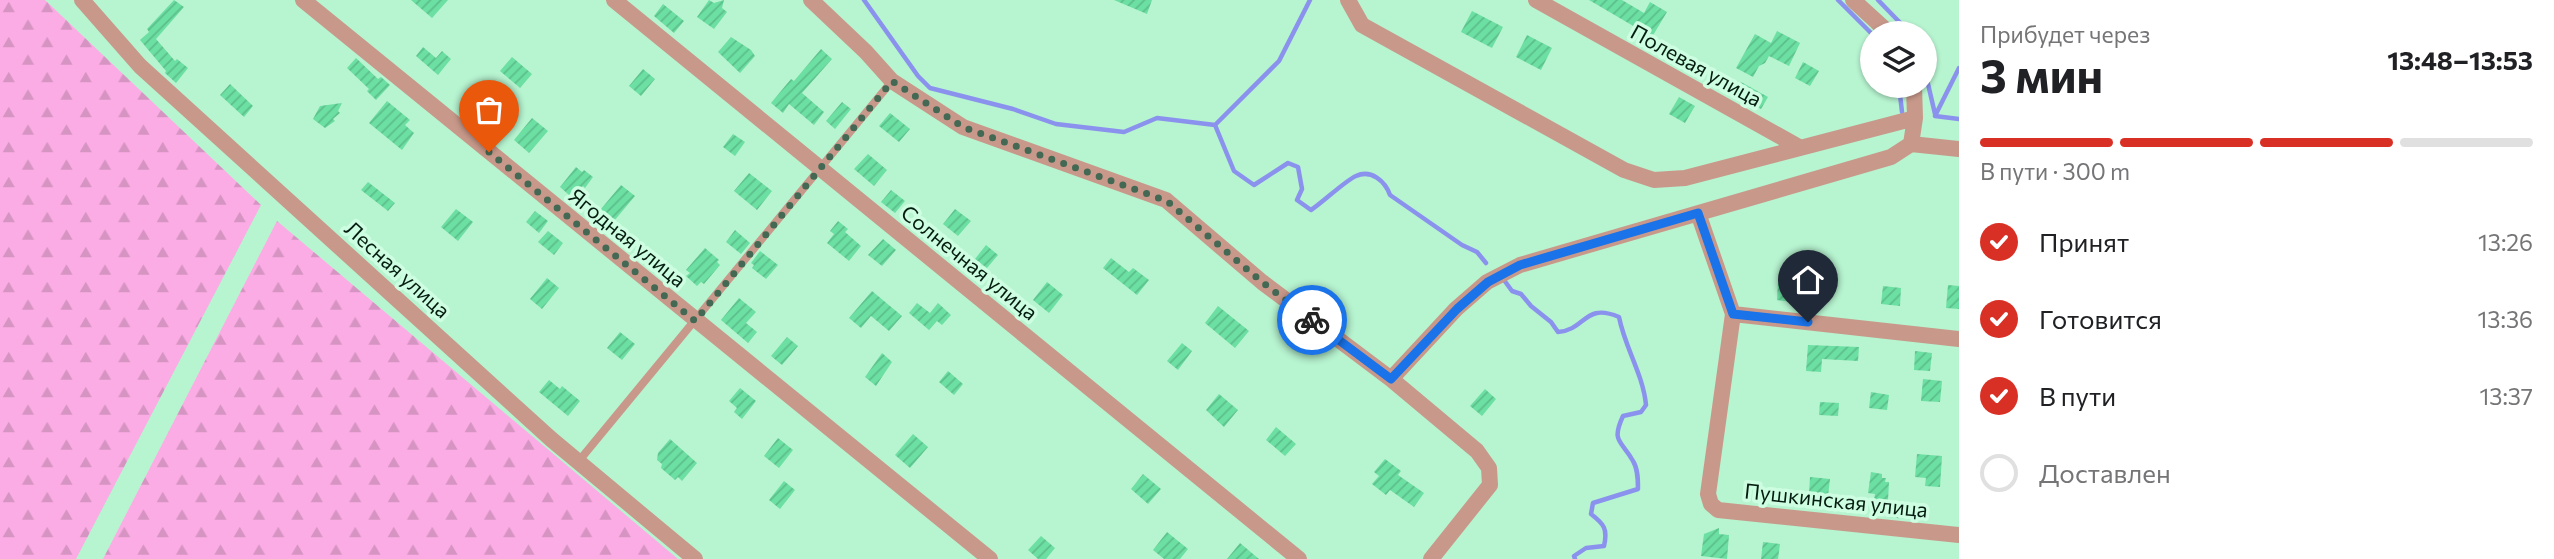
<!DOCTYPE html>
<html lang="ru">
<head>
<meta charset="utf-8">
<style>
	:root { --surface:#fff; --page:#f2f2f2; --text:#202124; --muted:#757577; --line:#e0e0e0; --accent:#d93025 }
	body { margin:0; font-family:Commissioner,sans-serif; background:var(--page); color:var(--text); height:100vh; display:flex; flex-direction:column; font-size:26px; white-space:nowrap }
	* { box-sizing:border-box; margin:0 }
	p { font-size:23px; color:var(--muted) }
	.icon { flex:none; width:38px; height:38px; fill:none; stroke:currentColor; stroke-width:2; stroke-linecap:round; stroke-linejoin:round }
	.map { position:relative; flex:1; overflow:hidden }
	.side { display:flex; flex-direction:column; background:var(--surface); width:595px }
	.side>* { flex:none }
	.fabs { position:absolute; left:1860px; top:21px; display:grid; gap:14px }
	.fabs a { display:grid; place-items:center; width:77px; height:77px; border-radius:50%; background:var(--surface); box-shadow:0 2px 5px #0004; font-size:35px }
	.pin { position:absolute; display:grid; place-items:center; width:60px; height:60px; color:#fff; margin:-72px -30px; border-radius:50% 50% 50% 0; rotate:-45deg; box-shadow:0 0 7px #0007 }
	.pin .icon { rotate:45deg }
	.courier { position:absolute; display:grid; place-items:center; width:70px; height:70px; margin:-35px; border:5px solid #1a73e8; border-radius:50%; background:#fff; color:#222; box-shadow:0 2px 9px #0007 }
	.headline em { font-style:normal; font-weight:700 }
	.headline div { display:flex; flex-direction:column-reverse }
	.headline { display:flex; align-items:center; justify-content:space-between; height:119px; padding:0 21px }
	h1 { font-size:46px; font-weight:700; line-height:52px }
	.bar { display:grid; grid-template-columns:repeat(4,1fr); gap:10px 7px; align-content:center; height:84px; padding:0 21px }
	.bar i { height:9px; border-radius:5px; background:var(--line) }
	.bar .current { background:var(--accent) }
	.bar p { grid-column:span 4 }
	ol { padding:0 21px; list-style:none }
	li { display:flex; align-items:center; gap:21px; height:77px }
	li p { margin-inline-start:auto }
	li .icon { padding:7px; border-radius:50%; background:var(--accent); color:#fff; stroke-width:4 }
	li:last-child { color:var(--muted) }
	li i { width:38px; height:38px; border:4px solid var(--line); border-radius:50% }
	main { display:flex; flex:1; min-height:0 }
	.map>svg:first-child { display:block }
</style>
</head>
<body>
<main>
<div class="map">
<svg width="1959" height="559" viewBox="0 0 1959 559">
	<defs>
		<pattern id="forest-firs" width="22" height="20" patternUnits="userSpaceOnUse" patternTransform="scale(1.75)"><rect width="22" height="20" fill="#fcace4"/><path d="M5 1l3.5 6h-7zM16 11l3.5 6h-7z" fill="#d694c3"/></pattern>
		<pattern id="building-hatch" width="6" height="6" patternUnits="userSpaceOnUse" patternTransform="scale(1.75)"><rect width="6" height="6" fill="#6cdfa3"/><path d="M-1 1l2-2M0 6l6-6M5 7l2-2" fill="none" stroke="#5cbf8b"/></pattern>
	</defs>
	<rect width="100%" height="100%" fill="#b7f4d0"/>
	<!-- forest -->
	<path fill="url(#forest-firs)" d="M0,0H45L261,205L76,559H0Z
		M277,221L678,559H103Z"/>
	<g fill="none" stroke-linecap="round" stroke-linejoin="round">
		<!-- stream -->
		<path stroke="#8a92ee" stroke-width="4.5" d="M864,0L918,76L930,88L1013,109L1056,124L1124,132L1157,118L1215,125L1234,171L1254,185L1288,163L1298,167L1302,189L1297,200L1311,210C1322,203 1346,180 1356,176C1371,169 1385,181 1390,195L1462,245L1477,252L1486,263
			M1838,0L1872,34
			M1878,0L1910,33
			M1959,68L1935,116L1959,119
			M1925,71L1935,114
			M1899,86L1902,112
			M1215,125L1279,61L1310,0
			M1504,280L1512,291L1521,294L1531,306L1551,322L1558,332C1586,330 1584,302 1619,317C1625,348 1643,374 1646,405L1641,412L1623,416C1611,442 1621,440 1633,461C1638,469 1638,480 1638,489L1593,503L1591,514C1604,524 1608,529 1604,546L1586,548L1574,556L1575,559"/>
	</g>
	<!-- building -->
	<path fill="url(#building-hatch)" d="M174,0L184,7L156,39L175,61L177,59L188,68L176,83L165,73L166,71L140,40L149,32L147,29Z
		M411,0H448L432,18Z
		M709,0L714,3L724,0L722,8L727,12L714,29L697,17Z
		M1114,0H1152L1147,14Z
		M1589,0H1622L1644,13L1650,2L1667,12L1652,37Z
		M663,4L684,21L674,33L654,16Z
		M1472,11L1503,27L1492,48L1461,32Z
		M1777,31L1800,43L1789,66L1769,56L1765,63L1759,66L1753,77L1736,68L1755,34L1771,43Z
		M1527,35L1552,48L1541,70L1516,57Z
		M731,37L751,50L755,56L740,73L718,52Z
		M423,47L436,58L442,51L451,59L438,75L416,56Z
		M821,49L832,59L802,93L824,112L814,125L789,104L783,113L771,103L791,79L794,81Z
		M512,57L532,74L520,88L500,71Z
		M356,58L378,79L381,77L390,85L376,100L367,91L369,89L347,68Z
		M1803,62L1819,71L1810,86L1795,78Z
		M643,69L655,79L641,96L629,86Z
		M1741,82L1768,97L1761,109L1734,95Z
		M230,84L253,106L244,117L220,95Z
		M1679,97L1695,106L1685,123L1669,114Z
		M387,101L410,120L405,125L414,133L402,150L369,123Z
		M842,102L851,109L835,129L826,121Z
		M342,103L338,111L340,113L333,119L335,121L325,128L313,119L320,106Z
		M890,113L910,129L899,142L879,126Z
		M532,118L548,131L529,153L514,140Z
		M733,134L745,142L735,156L723,147Z
		M868,154L887,170L874,186L854,169Z
		M576,167L582,172L584,170L593,177L585,188L583,186L578,192L574,189L569,195L560,187Z
		M749,173L772,191L757,210L734,191Z
		M368,182L395,203L388,211L361,190Z
		M621,185L635,196L614,221L601,209Z
		M891,190L905,201L895,213L881,202Z
		M456,209L473,222L458,241L441,227Z
		M955,209L971,221L958,236L943,224Z
		M535,211L548,221L539,233L526,222Z
		M838,221L848,229L845,232L861,246L849,261L827,243L834,234L830,231Z
		M735,230L750,243L741,254L726,242Z
		M548,231L563,243L554,255L538,242Z
		M883,239L896,250L882,266L868,255Z
		M986,245L998,255L987,268L975,259Z
		M705,248L719,260L717,262L720,265L704,284L701,282L697,286L686,276L690,273L686,270Z
		M760,251L778,265L766,279L752,268L754,265L751,263Z
		M1111,258L1129,272L1133,268L1149,280L1137,295L1103,268Z
		M547,278L559,288L542,309L530,299Z
		M1047,282L1063,295L1049,313L1033,300Z
		M1778,282L1795,284L1793,302L1777,300Z
		M1948,285L1959,286V309L1946,308Z
		M1883,286L1901,288L1900,306L1881,304Z
		M872,291L902,316L889,331L871,316L861,328L849,318Z
		M739,298L756,312L746,323L757,332L748,343L721,320Z
		M917,303L930,313L938,303L951,315L942,325L937,321L929,330L909,313Z
		M1218,306L1249,331L1235,348L1205,323Z
		M620,332L635,344L622,360L607,348Z
		M787,337L798,346L782,365L771,356Z
		M1182,343L1192,351L1178,370L1167,361Z
		M1808,345L1859,347L1858,361L1822,359L1821,372L1806,371Z
		M1915,351L1932,353L1930,371L1914,370Z
		M882,353L892,362L876,386L865,377Z
		M948,371L963,384L954,395L939,382Z
		M1923,379L1942,381L1940,402L1921,401Z
		M549,380L560,389L562,386L580,401L568,416L539,392Z
		M740,388L756,401L742,419L734,412L737,408L729,401Z
		M1485,389L1496,399L1482,416L1470,406Z
		M1871,392L1889,395L1887,410L1869,408Z
		M1219,394L1238,410L1224,427L1206,410Z
		M1820,402L1839,403L1838,416L1819,415Z
		M1276,427L1296,444L1285,456L1266,440Z
		M913,434L928,447L910,468L895,455Z
		M778,438L793,450L779,468L764,456Z
		M670,439L697,463L682,481L678,477L675,480L661,468L662,464L657,460L658,453Z
		M1917,454L1942,456L1940,487L1925,486L1926,478L1915,477Z
		M1385,459L1401,471L1398,475L1424,493L1414,507L1390,490L1386,495L1372,484L1379,476L1374,472Z
		M1871,472L1882,474V478H1886L1885,482H1889L1888,500L1874,499L1875,494L1868,493Z
		M1143,474L1161,489L1148,504L1131,489Z
		M1810,477L1830,479L1828,496L1809,494Z
		M784,481L795,490L780,509L769,500Z
		M1889,501L1928,507L1926,521L1887,517Z
		M1719,528V534L1729,535L1727,559L1701,556L1704,534Z
		M1167,532L1188,549L1180,559H1164L1153,550Z
		M1041,536L1055,548L1046,559H1038L1028,550Z
		M1763,542L1780,544L1778,559H1761Z
		M1240,543L1259,559H1227Z"/>
	<g fill="none" stroke-linecap="round" stroke-linejoin="round">
		<!-- service -->
		<path stroke="#c8998a" stroke-width="8" d="M578,462L892,81"/>
		<!-- minor -->
		<path stroke="#c8998a" stroke-width="16" d="M82,0L140,66L551,439L695,559
			M303,0L990,559
			M614,0L1299,559
			M811,0L866,52L892,81L963,127L1166,200L1262,282L1391,379L1477,451L1489,468L1490,485L1431,559
			M1348,0L1362,25L1624,170L1654,180L1685,178L1915,118
			M1536,0L1799,147
			M1853,0L1889,33
			M1911,144L1915,118L1914,86
			M1698,213L1733,314L1708,494L1711,504L1718,510L1959,535
			M1733,314L1959,339
			M1391,379L1456,309L1487,282L1520,265L1891,157L1911,144L1959,149"/>
	</g>
	<g fill="none" stroke-linecap="round" stroke-linejoin="round">
		<!-- done -->
		<path stroke="#436853" stroke-width="7" stroke-dasharray="0 12.6" d="M489,152L695,321L892,81L963,127L1167,201L1262,282L1312,320"/>
		<!-- route -->
		<path stroke="#1a73e8" stroke-width="9" d="M1312,320L1391,379L1457,309L1488,282L1520,265L1698,213L1733,314L1808,322"/>
	</g>
	<g text-anchor="middle" stroke-width="7" stroke-linejoin="round" paint-order="stroke">
		<!-- street labels -->
		<g font-size="21" fill="#051d10" stroke="#cefee1">
			<text transform="translate(1696 66) rotate(29)" y="7">Полевая улица</text>
			<text transform="translate(627 238) rotate(39)" y="7">Ягодная улица</text>
			<text transform="translate(969 263) rotate(39)" y="7">Солнечная улица</text>
			<text transform="translate(397 270) rotate(42)" y="7">Лесная улица</text>
			<text transform="translate(1836 501) rotate(6)" y="7">Пушкинская улица</text>
		</g>
	</g>
</svg>
<div class="fabs">
<a><svg class="icon" aria-label="layers" viewBox="0 0 24 24"><path d="M12 4l9 5-9 5-9-5zM3 14l9 5 9-5"/></svg></a>
</div>
<div class="pin" style="left:489px;top:152px;background:#ea580c"><svg class="icon" aria-label="bag" viewBox="0 0 24 24"><path d="M5 8h14l-1 12H6zM9 8a3 3 0 0 1 6 0"/></svg></div>
<div class="pin" style="left:1808px;top:322px;background:#1f2937"><svg class="icon" aria-label="home" viewBox="0 0 24 24"><path d="M3 11l9-7 9 7M6 9v11h12V9"/></svg></div>
<div class="courier" style="left:1312px;top:320px"><svg class="icon" aria-label="bike" viewBox="0 0 24 24"><circle cx="6" cy="16" r="4"/><circle cx="18" cy="16" r="4"/><path d="M6 16l4-8h5l3 8M10 8l3 8H6M13 5h3"/></svg></div>
</div>
<section class="side">
<div class="headline"><div><h1>3 мин</h1><p>Прибудет через</p></div><em>13:48–13:53</em></div>
<div class="bar"><i class="current"></i><i class="current"></i><i class="current"></i><i></i><p>В пути · 300 m</p></div>
<ol>
<li><svg class="icon" aria-label="check" viewBox="0 0 24 24"><path d="M5 12l5 5 9-10"/></svg>Принят<p>13:26</p></li>
<li><svg class="icon" aria-label="check" viewBox="0 0 24 24"><path d="M5 12l5 5 9-10"/></svg>Готовится<p>13:36</p></li>
<li><svg class="icon" aria-label="check" viewBox="0 0 24 24"><path d="M5 12l5 5 9-10"/></svg>В пути<p>13:37</p></li>
<li><i></i>Доставлен</li>
</ol>
</section>
</main>
</body>
</html>
